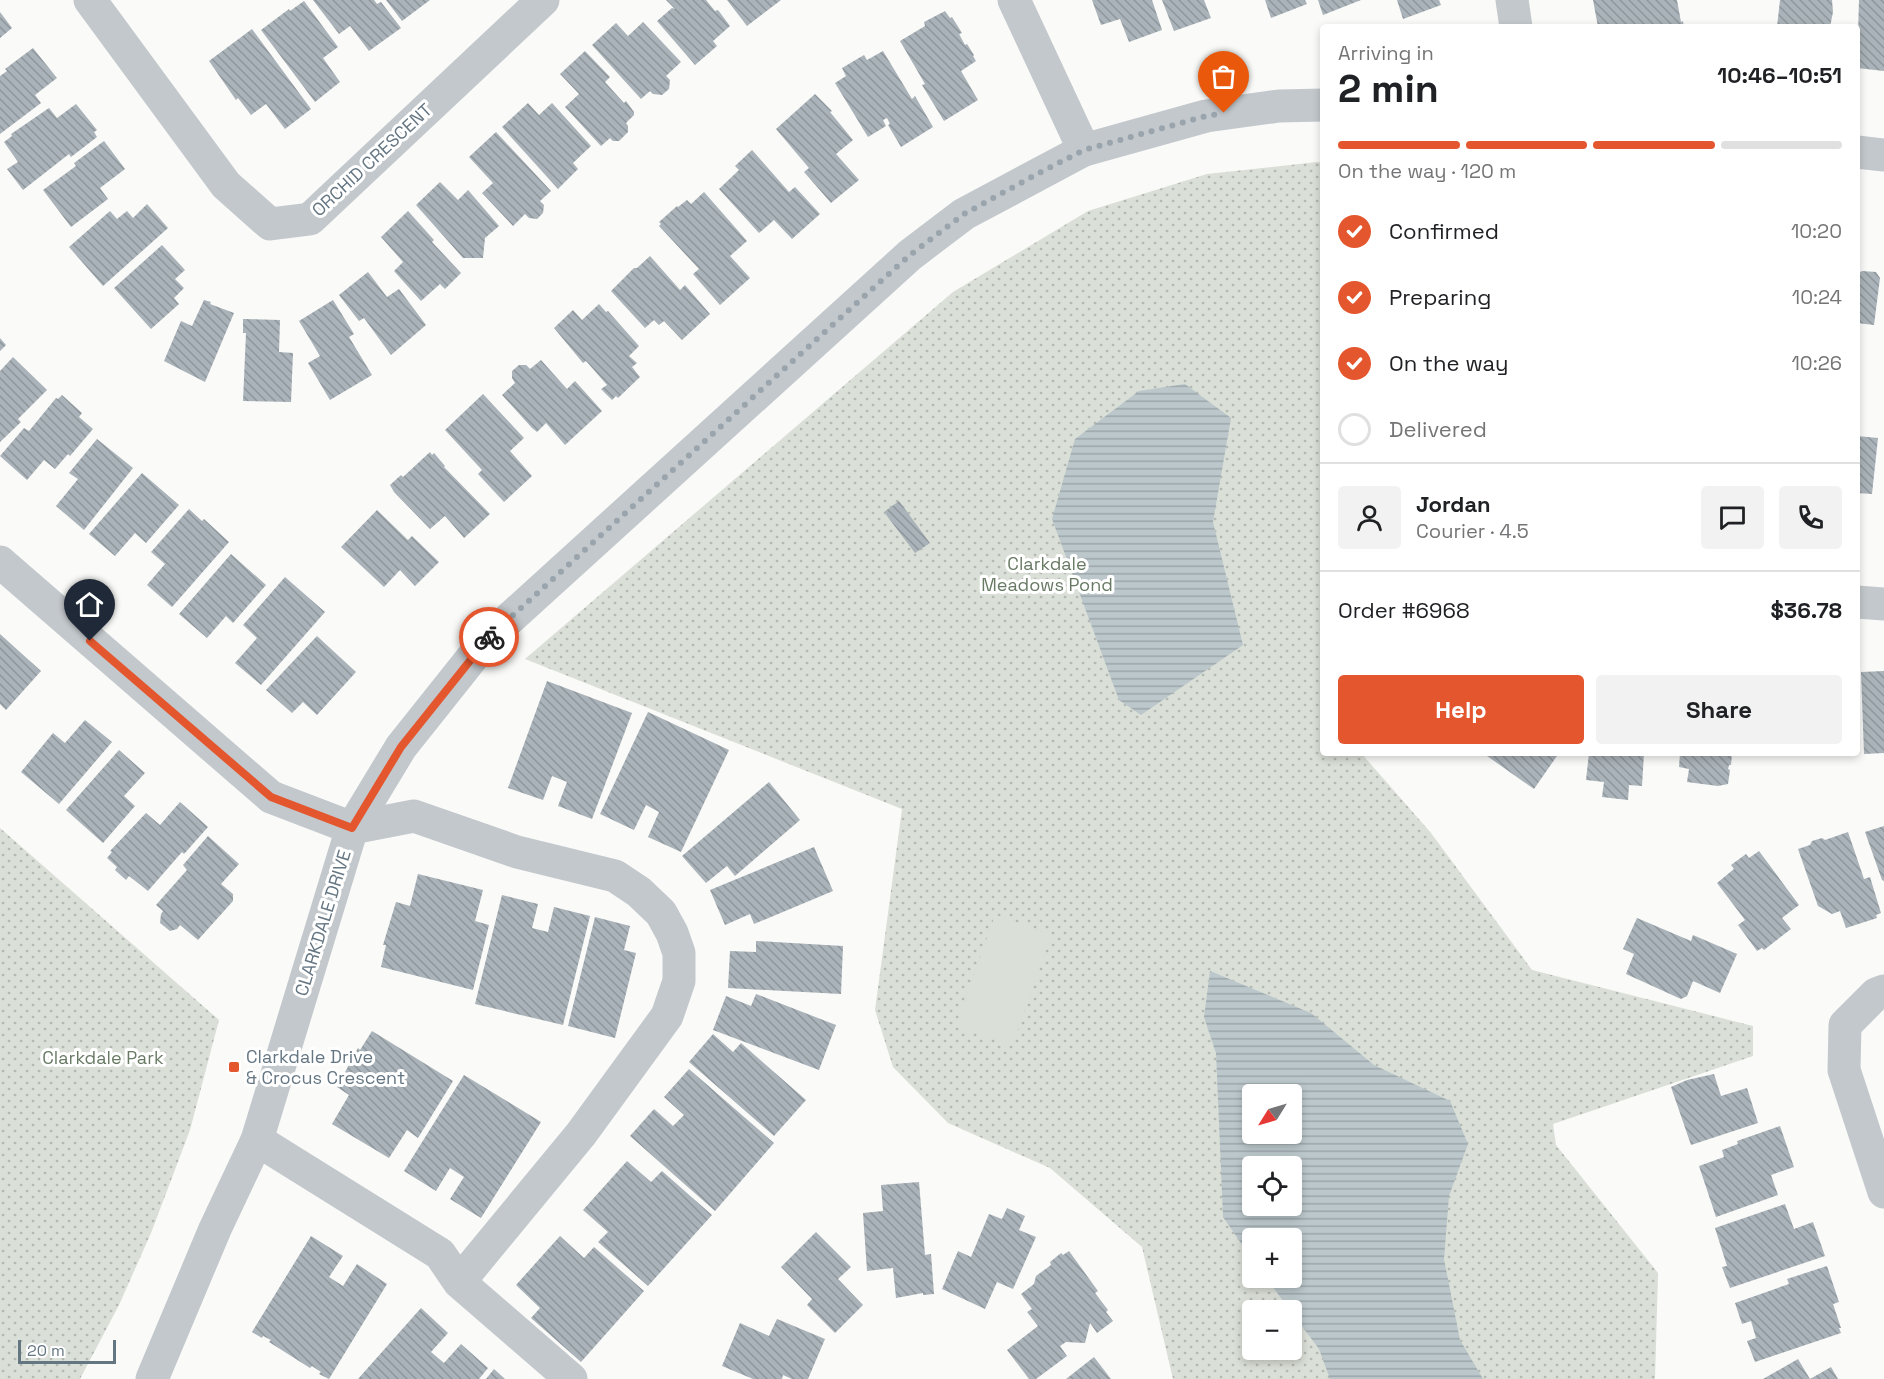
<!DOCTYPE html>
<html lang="en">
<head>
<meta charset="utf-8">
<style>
	:root { --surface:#fff; --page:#f2f2f2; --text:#202124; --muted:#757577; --line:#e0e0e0; --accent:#e4572e }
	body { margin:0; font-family:"Space Grotesk",sans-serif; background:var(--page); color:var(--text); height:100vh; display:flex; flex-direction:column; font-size:22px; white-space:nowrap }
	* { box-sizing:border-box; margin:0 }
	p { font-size:20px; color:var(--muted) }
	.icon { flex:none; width:33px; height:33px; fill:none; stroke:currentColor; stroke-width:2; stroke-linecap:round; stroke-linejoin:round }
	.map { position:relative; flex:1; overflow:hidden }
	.details { position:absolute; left:1320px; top:24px; width:540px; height:732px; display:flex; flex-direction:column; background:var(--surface); border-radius:6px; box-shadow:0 3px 9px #0003 }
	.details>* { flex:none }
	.needle { width:39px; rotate:233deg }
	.buttons { position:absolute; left:1242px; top:1084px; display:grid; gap:12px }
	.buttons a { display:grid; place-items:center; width:60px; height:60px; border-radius:6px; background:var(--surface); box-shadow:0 3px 9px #0003; font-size:30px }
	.scale { position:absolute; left:18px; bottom:15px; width:98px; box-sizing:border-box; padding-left:6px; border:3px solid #657683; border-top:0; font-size:16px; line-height:21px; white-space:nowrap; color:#657683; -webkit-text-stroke:4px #fff; paint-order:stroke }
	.pin { position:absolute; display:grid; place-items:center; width:51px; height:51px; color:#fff; margin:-62px -26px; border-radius:50% 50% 50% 0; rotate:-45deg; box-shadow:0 0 6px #0007 }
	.pin .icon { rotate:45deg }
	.courier { position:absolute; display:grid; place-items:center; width:60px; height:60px; margin:-30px; border:4px solid #e4572e; border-radius:50%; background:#fff; color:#222; box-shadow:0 2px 8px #0007 }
	.summary em { font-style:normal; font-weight:800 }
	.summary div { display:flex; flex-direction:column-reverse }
	.summary { display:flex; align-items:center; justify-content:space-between; height:102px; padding:0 18px }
	h1 { font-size:39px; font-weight:800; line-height:45px }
	.bar { display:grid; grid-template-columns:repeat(4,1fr); gap:9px 6px; align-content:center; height:72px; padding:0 18px }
	.bar i { height:8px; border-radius:4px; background:var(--line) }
	.bar .active { background:var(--accent) }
	.bar p { grid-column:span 4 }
	.line { display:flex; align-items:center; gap:15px; padding:0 18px; border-top:2px solid var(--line) }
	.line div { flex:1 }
	.round { display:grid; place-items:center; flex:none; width:63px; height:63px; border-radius:6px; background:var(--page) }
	ol { padding:0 18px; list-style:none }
	li { display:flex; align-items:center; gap:18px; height:66px }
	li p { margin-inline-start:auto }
	li .icon { padding:6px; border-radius:50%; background:var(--accent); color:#fff; stroke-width:4 }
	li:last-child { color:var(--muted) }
	li i { width:33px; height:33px; border:3px solid var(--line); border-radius:50% }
	.action { display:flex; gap:12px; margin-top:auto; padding:12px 18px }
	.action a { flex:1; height:69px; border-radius:6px; background:var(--accent); color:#fff; font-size:24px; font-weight:800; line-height:69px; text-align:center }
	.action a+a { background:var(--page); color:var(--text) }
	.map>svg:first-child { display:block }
</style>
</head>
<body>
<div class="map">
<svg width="1884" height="1379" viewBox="0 0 1884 1379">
	<defs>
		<pattern id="park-dots" width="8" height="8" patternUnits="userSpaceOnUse" patternTransform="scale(1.5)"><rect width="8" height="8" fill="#dadfd7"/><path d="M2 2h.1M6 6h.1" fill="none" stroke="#b4b9b4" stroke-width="1.8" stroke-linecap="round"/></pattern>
		<pattern id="water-rules" width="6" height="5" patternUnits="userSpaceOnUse" patternTransform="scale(1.5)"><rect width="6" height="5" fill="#bbc7cb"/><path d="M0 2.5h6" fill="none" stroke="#9ca6aa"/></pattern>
		<pattern id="building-back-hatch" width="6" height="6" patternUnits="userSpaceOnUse" patternTransform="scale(1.5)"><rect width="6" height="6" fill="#aab3b9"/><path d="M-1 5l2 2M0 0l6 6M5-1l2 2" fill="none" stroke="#8e969c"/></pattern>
	</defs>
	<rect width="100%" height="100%" fill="#fafaf8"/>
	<!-- park -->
	<path fill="url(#park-dots)" fill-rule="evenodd" d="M1317,162L1323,163V753H1361L1431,833L1532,970L1753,1026V1056L1553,1124L1556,1145L1658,1273L1655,1379H1173L1142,1247L1050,1168L948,1123L893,1067L875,1010L902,809L525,659L953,292L1088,211L1207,174ZM1252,1095H1292V1134H1252ZM1252,1167H1292V1206H1252ZM1252,1239H1292V1278H1252ZM1252,1311H1292V1350H1252Z
		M0,828L219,1020L190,1130L151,1233L119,1305L80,1379H0Z"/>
	<!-- pitch -->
	<path fill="#dadfd7" d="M995,915L1051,935L1012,1046L956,1026Z"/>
	<!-- water -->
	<path fill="url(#water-rules)" fill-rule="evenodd" d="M1185,384L1231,418L1213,522L1243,645L1141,715L1119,700L1052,519L1075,439L1139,391Z
		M1210,971L1311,1013L1374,1065L1450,1101L1468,1144L1449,1196L1444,1259L1460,1340L1483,1379H1330L1319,1349L1266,1278H1292V1239H1252V1259L1223,1217L1216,1053L1204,1017ZM1252,1095H1292V1134H1252ZM1252,1167H1292V1206H1252Z"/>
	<!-- building -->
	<path fill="url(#building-back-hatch)" d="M313,0H374L377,4L381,2L401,28L369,51L350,26L339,34Z
		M386,0H430L402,21Z
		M666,0H706L715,11L718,10L730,26L713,41L717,46L695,65L657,21L672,8L675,9Z
		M727,0H781L747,26Z
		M1092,0H1152L1162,30L1129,42L1120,19L1101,25Z
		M1162,0H1204L1211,18L1174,31Z
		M1265,0H1305L1307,4L1271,18Z
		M1318,0H1361L1323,15Z
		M1397,0H1439L1441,5L1403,19Z
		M1593,0H1677L1681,22L1683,21L1684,27H1598Z
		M1780,0H1832L1833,12L1830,27H1777Z
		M1859,0H1884V71L1857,68Z
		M304,1L338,47L323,58L340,82L315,102L261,30L289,9L290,11Z
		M945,11L950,18L952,17L962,33L959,34L965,45L967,44L974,55L973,56L976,61L961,71L978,100L944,121L922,85L925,84L900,41L925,26L924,22Z
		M0,12L12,28L0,38Z
		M643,22L681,62L666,76L670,80L669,89L662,95L653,94L650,91L641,99L592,45L616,23L628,36Z
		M252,29L311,109L285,129L266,104L251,115L238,98L236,100L209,61Z
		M33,48L57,78L35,95L41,103L0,134V76L7,71L5,69Z
		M585,51L610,77L605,82L624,103L626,101L634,112V115L626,123L628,126V132L619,141H613L610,138L601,146L565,107L579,94L560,74Z
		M883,51L912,99L915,96L933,127L901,147L888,125L890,124L887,118L883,120L886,126L868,137L835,83L846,76L842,68L864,55L867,60Z
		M815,94L832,111L830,112L853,140L836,154L859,180L831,203L804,172L809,168L776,129Z
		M528,103L539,115L552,103L591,146L573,163L578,169L558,189L502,127Z
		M76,104L97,130L94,132L97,137L71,157L69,154L23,190L7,169L18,162L4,142L12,136L11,134L49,108L57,118Z
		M496,132L551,191L540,201L544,205L543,213L537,219L529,218L525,214L513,226L482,193L493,183L469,157Z
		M104,141L125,169L100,188L108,199L71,227L43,190L76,166L74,163Z
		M752,150L789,192L795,187L820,214L792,239L774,220L759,233L719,189L739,170L735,166Z
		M440,182L458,200L468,190L499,226L485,238L483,258H463L416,205Z
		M704,192L747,241L730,256L750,278L720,305L693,274L699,269L659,226L661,224L659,222L677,206L678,207L687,200L691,204Z
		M147,204L168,228L103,286L69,247L110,211L117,219L127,211L133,218Z
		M408,211L434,240L432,242L461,273L445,289L440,284L421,301L394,271L403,262L381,237Z
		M162,245L185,270L175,279L184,288L174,298L179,304L151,329L114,288Z
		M650,256L680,290L685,285L710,314L682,340L664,321L659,325L654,320L645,328L611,291L634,268H637Z
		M1862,271L1876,272L1880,278L1874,325L1857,323V274Z
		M368,272L387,297L399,289L426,325L391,355L364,318L359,321L339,295Z
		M204,300L211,302L210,304L234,313L205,382L164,361L181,321L192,326Z
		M333,300L354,334L349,337L372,375L330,400L308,363L320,356L299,321Z
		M599,304L606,312L608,311L639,346L629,356L637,363L632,367L640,377L618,398L616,396L612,400L601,389L607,385L586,361L583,363L554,328L573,310L582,320Z
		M243,319L280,320L279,352L293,353L291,402L243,401L246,333H243Z
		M0,338L6,345L0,351Z
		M13,357L47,390L18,419L21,422L0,442V371Z
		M541,360L567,389L575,381L602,411L565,445L546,423L537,432L532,428L502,395L515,383L512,378V371L519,365H526L530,369Z
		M483,394L524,438L510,451L532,476L504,502L478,474L482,470L445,430Z
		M62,395L82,413L79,417L93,429L70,456L68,454L55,469L44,460L27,480L0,456L24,428L29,431L56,398L58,399Z
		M1857,436L1878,438L1872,494L1857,493Z
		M97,439L133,468L84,530L56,506L78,479L69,473Z
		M430,452L432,455L434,453L445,466L444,467L490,514L464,538L445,516L430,529L394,492L390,485L401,475L403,477Z
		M142,473L179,505L146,543L135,533L115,556L89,534Z
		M899,501L930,543L915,553L884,512Z
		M189,509L202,521L204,519L229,542L172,607L147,585L165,564L151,552Z
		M377,510L408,540L412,536L439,562L415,586L400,570L384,587L341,547Z
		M231,554L266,585L233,623L226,616L207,638L179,614Z
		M285,577L325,612L261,685L235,663L257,638L243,625Z
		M0,634L41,671L6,710L0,704Z
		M317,636L356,672L317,715L303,702L292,713L266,690Z
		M1884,671V753L1864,754L1861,672Z
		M547,681L632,713L592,819L558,806L567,782L552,776L543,800L508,788Z
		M648,712L729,750L681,852L648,837L659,812L646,805L634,830L600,814Z
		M85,720L112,742L59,804L21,772L53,733L65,743Z
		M119,750L145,773L124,796L135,806L103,843L66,810Z
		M1489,753H1559L1534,789L1487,756Z
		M1589,753H1644L1642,786L1629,785L1628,800L1602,797L1604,782L1586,780Z
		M1680,753L1732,754L1731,765H1729L1728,769L1730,770L1728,784L1718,786L1687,782L1689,769L1679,767Z
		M769,782L800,820L735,876L727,866L706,883L682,856Z
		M180,802L208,827L184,854L182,852L148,891L129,876L126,880L115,870L117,867L107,858L112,852L110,851L146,813L160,825Z
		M1884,826V881L1882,880L1865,832Z
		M1848,832L1864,879L1870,877L1881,913L1876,915L1877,918L1846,928L1840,911L1832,914L1818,906L1798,849L1810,845L1812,841L1822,838L1825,840Z
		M208,836L239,864L221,884L233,894V901L198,940L180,925L177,929L170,931L160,923L161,914L163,911L156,905L187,870L183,865Z
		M814,847L833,891L754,924L750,914L725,925L710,890Z
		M1759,851L1799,905L1782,918L1791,929L1764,950L1762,948L1757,951L1738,925L1745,920L1717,883L1734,869L1731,865L1746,854L1749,858Z
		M418,874L483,890L475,921L489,925L473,990L381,967L386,945H383L396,902L410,906Z
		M502,895L538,904L532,928L548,932L554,907L590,916L563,1025L475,1004Z
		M595,917L630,926L624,950L636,953L615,1038L568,1026Z
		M1637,918L1691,941L1693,935L1737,954L1720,993L1693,981L1687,996L1681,999L1626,974L1634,954L1623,949Z
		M756,941L843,946L841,994L728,988L730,951L756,952Z
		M756,994L836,1025L819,1070L713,1030L726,996L751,1006Z
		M372,1031L453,1081L418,1138L407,1130L389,1158L332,1124L349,1095L337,1087L358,1048L360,1050Z
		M713,1034L733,1052L741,1043L806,1100L774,1136L689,1062Z
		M689,1069L774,1143L715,1211L630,1136L654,1109L673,1126L684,1115L664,1097Z
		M1714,1074L1721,1096L1747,1088L1758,1123L1691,1145L1671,1087L1687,1080Z
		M464,1075L541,1122L481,1218L450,1199L464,1177L450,1168L436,1191L404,1171Z
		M1780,1126L1794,1167L1771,1175L1778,1195L1716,1217L1699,1166L1724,1157L1722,1150L1738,1144L1737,1141Z
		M627,1161L651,1182L662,1171L712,1215L648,1286L598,1242L608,1232L583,1210Z
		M919,1182L925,1255L931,1254L934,1294L923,1295V1293L896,1298L893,1268L867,1271L863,1213L883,1211L881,1185Z
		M1785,1204L1794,1229L1813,1222L1825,1256L1730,1288L1722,1267L1727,1266L1715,1228Z
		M1007,1208L1025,1216L1019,1230L1036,1237L1013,1289L997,1282L985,1309L942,1289L958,1251L971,1257L989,1214L1002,1219Z
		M816,1232L851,1267L838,1279L863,1305L835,1333L807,1305L812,1299L781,1267Z
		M311,1236L343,1256L329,1277L343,1286L357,1264L387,1284L329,1379L319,1374L321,1372L312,1366L310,1368L269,1342L271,1340L263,1336L262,1338L252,1332Z
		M560,1236L584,1258L594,1247L644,1291L581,1362L531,1318L540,1308L516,1285Z
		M1069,1251L1098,1291L1095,1293L1108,1310L1106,1312L1113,1321L1097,1333L1090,1323L1085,1343L1066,1342L1060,1346L1067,1356L1036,1379H1029L1007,1350L1038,1326L1027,1312L1032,1309L1021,1294L1034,1284L1036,1276L1051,1265L1050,1262L1061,1253L1063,1255Z
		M1827,1266L1839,1302L1833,1304L1841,1328H1839L1841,1333L1755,1362L1747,1341L1756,1338L1751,1321L1742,1324L1735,1303L1789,1284L1787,1279Z
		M421,1308L448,1333L431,1352L444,1363L461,1344L488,1368L479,1379H358Z
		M777,1319L825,1339L808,1379H792L783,1375L782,1379H753L722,1366L740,1323L769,1336Z
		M1094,1357L1111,1379H1066Z
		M1798,1359L1810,1379L1831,1367L1838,1379H1763Z
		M494,1369L505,1379H486Z"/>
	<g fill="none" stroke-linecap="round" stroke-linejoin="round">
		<!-- minor -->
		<path stroke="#c3c8cc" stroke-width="33" d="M90,0L226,185L270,224L310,219L543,0
			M1014,0L1084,150
			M1512,0L1516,27
			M0,562L271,797L352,828L414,816L517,852L615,876L639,892L661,913L672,933L679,953V981L667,1016L581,1134L459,1282
			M1857,602L1884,604
			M1884,991L1876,994L1845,1025L1844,1070L1884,1192
			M257,1140L440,1254L459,1282L571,1379"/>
		<!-- tertiary -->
		<path stroke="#c3c8cc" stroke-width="33" d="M1857,152L1884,155
			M152,1379L215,1229L257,1140L352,828L401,747L487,639L910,255L964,214L1084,150L1206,116L1279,106L1323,105"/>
	</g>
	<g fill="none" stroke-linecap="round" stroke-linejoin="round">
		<!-- done -->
		<path stroke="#99a4ac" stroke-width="6" stroke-dasharray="0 10.8" d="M489,637L860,300L910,255L964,214L1039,173L1084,150L1206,116L1224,113"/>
		<!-- route -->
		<path stroke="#e4572e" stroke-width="8" d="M90,641L271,797L352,828L401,747L489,637"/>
	</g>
	<!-- markers -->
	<rect fill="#e4572e" stroke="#fff" stroke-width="2" x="228" y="1061" width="12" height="12" rx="3"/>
	<g text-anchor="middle" stroke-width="6" stroke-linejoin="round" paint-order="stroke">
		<!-- street labels -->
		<g font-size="18" fill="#657683" stroke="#fff">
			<text transform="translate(372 160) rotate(-43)" y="6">ORCHID CRESCENT</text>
			<text transform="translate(323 923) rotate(-73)" y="6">CLARKDALE DRIVE</text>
		</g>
		<!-- park labels -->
		<g font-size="18" fill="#687a64" stroke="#fff">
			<text x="1047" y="570">Clarkdale<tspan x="1047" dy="21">Meadows Pond</tspan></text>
			<text x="103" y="1064">Clarkdale Park</text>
		</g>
		<!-- poi labels -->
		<g font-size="18" fill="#657683" stroke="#fff" text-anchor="start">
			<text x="246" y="1063">Clarkdale Drive<tspan x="246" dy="21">&amp; Crocus Crescent</tspan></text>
		</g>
	</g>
</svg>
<div class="buttons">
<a><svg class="needle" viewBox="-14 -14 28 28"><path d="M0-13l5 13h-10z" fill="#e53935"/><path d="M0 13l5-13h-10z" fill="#757577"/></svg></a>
<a><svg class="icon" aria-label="locate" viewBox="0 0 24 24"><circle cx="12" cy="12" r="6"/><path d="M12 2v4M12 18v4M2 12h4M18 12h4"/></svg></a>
<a>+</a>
<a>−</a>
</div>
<div class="scale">20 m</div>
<div class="pin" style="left:1224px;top:113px;background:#ea580c"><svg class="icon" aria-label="bag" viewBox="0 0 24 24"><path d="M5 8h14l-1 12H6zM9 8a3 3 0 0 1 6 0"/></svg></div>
<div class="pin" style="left:90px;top:641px;background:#1f2937"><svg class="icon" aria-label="home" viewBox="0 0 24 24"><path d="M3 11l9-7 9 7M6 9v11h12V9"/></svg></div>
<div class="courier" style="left:489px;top:637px"><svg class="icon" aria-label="bike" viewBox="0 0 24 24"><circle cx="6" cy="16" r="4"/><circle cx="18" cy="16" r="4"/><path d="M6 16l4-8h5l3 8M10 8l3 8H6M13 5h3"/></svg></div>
<section class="details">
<div class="summary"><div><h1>2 min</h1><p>Arriving in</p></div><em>10:46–10:51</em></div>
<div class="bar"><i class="active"></i><i class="active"></i><i class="active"></i><i></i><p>On the way · 120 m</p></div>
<ol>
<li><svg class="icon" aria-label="check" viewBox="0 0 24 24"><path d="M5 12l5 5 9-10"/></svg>Confirmed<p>10:20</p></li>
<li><svg class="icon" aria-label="check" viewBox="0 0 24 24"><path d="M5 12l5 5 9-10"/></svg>Preparing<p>10:24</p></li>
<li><svg class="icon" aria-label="check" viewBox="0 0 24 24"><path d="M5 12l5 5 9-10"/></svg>On the way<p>10:26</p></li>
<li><i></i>Delivered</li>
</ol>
<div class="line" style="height:108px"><a class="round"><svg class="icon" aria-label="person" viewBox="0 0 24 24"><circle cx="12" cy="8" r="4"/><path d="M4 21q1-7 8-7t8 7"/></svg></a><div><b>Jordan</b><p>Courier · 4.5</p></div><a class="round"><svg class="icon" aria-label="chat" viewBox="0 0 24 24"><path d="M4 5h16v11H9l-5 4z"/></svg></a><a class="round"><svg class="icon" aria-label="phone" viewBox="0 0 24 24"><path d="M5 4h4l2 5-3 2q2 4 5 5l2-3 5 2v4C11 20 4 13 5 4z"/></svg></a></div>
<div class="line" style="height:78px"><div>Order #6968</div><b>$36.78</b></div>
<div class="action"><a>Help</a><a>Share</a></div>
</section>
</div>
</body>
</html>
